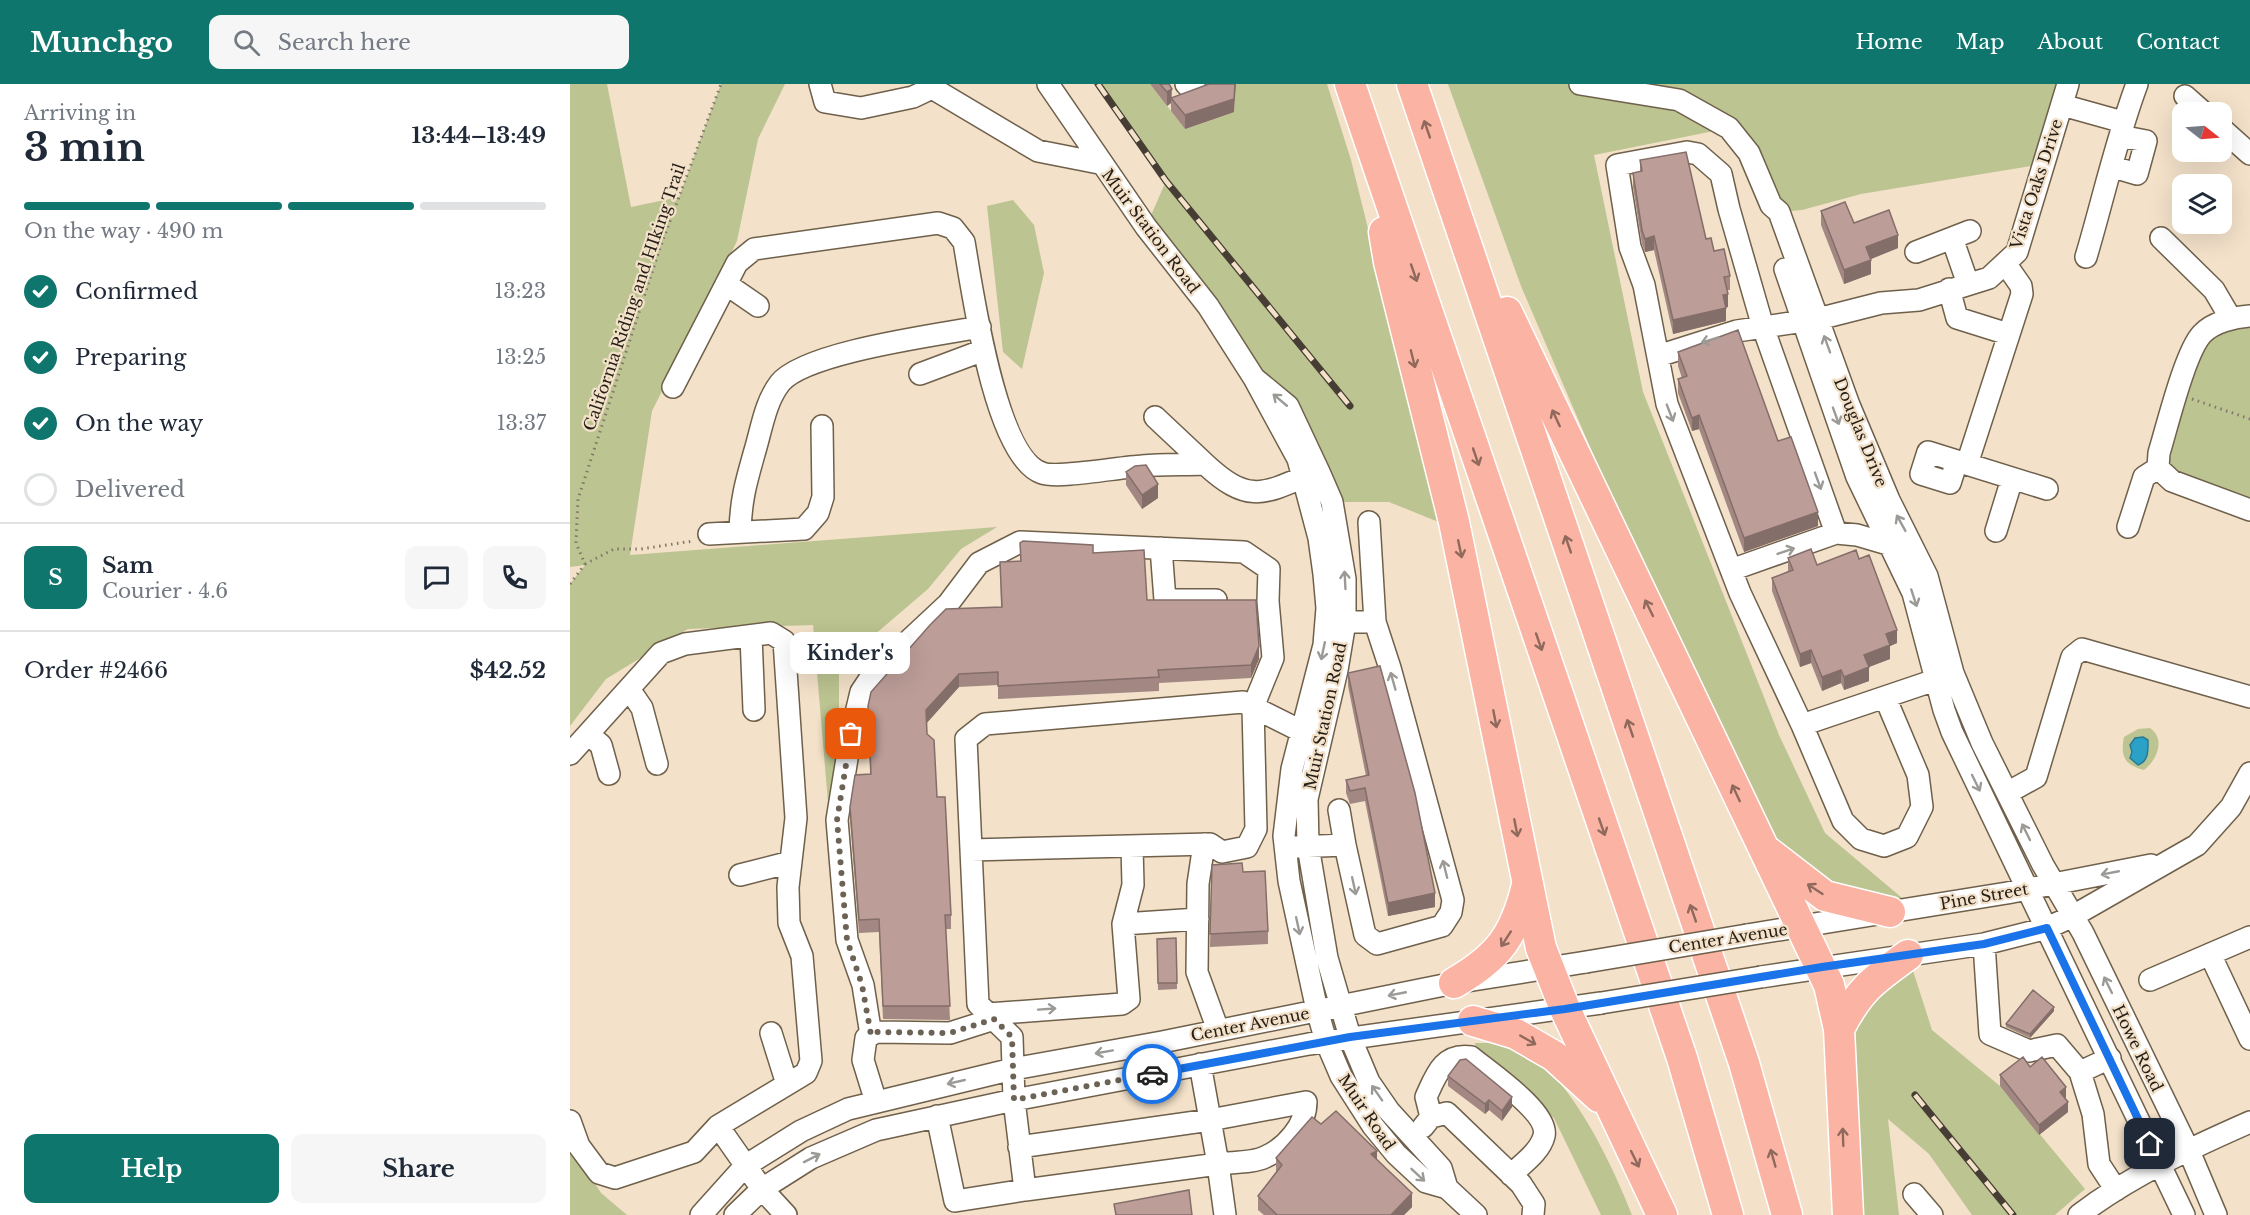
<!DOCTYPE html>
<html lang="en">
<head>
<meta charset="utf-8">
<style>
	:root { --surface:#fff; --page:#f6f6f7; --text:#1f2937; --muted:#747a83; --line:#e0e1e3; --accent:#0f766e }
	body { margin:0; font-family:"Libre Baskerville",serif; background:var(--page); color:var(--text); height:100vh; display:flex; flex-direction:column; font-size:22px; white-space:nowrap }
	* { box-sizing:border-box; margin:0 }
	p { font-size:20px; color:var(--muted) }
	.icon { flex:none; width:33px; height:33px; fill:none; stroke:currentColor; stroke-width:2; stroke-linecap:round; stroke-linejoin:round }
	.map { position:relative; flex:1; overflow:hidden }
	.side { display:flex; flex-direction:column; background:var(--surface); width:570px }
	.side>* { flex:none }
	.needle { width:39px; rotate:107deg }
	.tools { position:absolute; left:1602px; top:18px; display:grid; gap:12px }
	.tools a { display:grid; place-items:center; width:60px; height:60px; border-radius:12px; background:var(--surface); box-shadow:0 6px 24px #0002; font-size:30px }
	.pin { position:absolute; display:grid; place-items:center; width:51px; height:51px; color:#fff; margin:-26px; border-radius:12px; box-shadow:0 3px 9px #0006 }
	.courier { position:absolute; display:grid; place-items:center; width:60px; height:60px; margin:-30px; border:4px solid #1a73e8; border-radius:50%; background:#fff; color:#222; box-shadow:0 2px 8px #0007 }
	.bubble { position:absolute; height:42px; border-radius:12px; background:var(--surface); box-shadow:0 6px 24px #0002; font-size:20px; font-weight:800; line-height:42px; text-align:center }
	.headline em { font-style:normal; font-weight:800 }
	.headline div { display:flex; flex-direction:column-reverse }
	.headline { display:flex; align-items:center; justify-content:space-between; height:102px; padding:0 24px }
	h1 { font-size:39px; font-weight:800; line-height:45px }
	.bar { display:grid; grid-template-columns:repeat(4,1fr); gap:9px 6px; align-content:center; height:72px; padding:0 24px }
	.bar i { height:8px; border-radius:4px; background:var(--line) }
	.bar .active { background:var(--accent) }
	.bar p { grid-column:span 4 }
	.line { display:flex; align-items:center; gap:15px; padding:0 24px; border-top:2px solid var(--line) }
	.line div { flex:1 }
	.round { display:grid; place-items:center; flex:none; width:63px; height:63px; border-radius:12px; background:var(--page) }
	ol { padding:0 24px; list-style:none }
	li { display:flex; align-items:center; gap:18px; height:66px }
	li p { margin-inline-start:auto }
	li .icon { padding:6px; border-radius:50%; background:var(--accent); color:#fff; stroke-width:4 }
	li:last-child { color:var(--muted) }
	li i { width:33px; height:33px; border:3px solid var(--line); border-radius:50% }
	.cta { display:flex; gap:12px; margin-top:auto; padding:12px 24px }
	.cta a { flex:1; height:69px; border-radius:12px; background:var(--accent); color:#fff; font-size:24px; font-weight:800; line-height:69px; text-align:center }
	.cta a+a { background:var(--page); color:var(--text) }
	header { display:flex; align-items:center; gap:36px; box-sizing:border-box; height:84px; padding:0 30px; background:var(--accent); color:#fff }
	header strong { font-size:28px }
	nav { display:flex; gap:33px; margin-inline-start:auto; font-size:21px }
	.search { width:420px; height:54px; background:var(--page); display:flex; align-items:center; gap:15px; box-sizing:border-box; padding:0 21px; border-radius:12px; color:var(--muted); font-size:22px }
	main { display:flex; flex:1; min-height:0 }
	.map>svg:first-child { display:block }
</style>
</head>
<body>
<header>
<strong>Munchgo</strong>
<div class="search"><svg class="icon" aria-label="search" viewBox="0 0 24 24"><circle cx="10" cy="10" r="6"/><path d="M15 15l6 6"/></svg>Search here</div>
<nav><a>Home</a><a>Map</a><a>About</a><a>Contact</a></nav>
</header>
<main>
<section class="side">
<div class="headline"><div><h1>3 min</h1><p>Arriving in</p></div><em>13:44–13:49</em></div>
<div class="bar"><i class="active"></i><i class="active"></i><i class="active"></i><i></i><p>On the way · 490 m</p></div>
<ol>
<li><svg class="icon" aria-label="check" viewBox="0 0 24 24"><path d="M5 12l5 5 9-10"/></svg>Confirmed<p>13:23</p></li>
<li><svg class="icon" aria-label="check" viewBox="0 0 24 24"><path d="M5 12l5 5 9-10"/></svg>Preparing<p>13:25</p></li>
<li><svg class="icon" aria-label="check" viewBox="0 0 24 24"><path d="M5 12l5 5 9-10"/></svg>On the way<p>13:37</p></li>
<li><i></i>Delivered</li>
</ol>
<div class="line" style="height:108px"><b class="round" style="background:var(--accent);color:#fff">S</b><div><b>Sam</b><p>Courier · 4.6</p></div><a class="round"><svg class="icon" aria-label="chat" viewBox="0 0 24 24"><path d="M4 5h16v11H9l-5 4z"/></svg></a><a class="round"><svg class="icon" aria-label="phone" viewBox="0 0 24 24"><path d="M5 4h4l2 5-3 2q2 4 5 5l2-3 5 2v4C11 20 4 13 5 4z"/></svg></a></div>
<div class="line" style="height:78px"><div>Order #2466</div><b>$42.52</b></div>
<div class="cta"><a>Help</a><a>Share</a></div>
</section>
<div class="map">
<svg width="1680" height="1131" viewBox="0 0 1680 1131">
	<rect width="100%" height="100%" fill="#f3e1c9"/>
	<!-- green -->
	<path fill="#bcc491" d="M0,0H37L61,123L109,113L151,0H215L188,55L167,157L82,327L60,471L427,443L391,465L358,505L269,581V640L259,730L243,541L118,545L36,595L0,642V500L15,481L0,483Z
		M528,0H580L615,45L664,28L666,0H757L781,76L871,439L819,418H762L576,143L596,97Z
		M878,0H1498L1473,80L1291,110L1232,126L1209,128L1159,44L1024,71L1073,308L1209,651L1255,749L1344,824L1320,828L1191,762L951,202Z
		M443,116L464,141L474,189L452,285L433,268L417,122Z
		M1680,232V426L1602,397L1589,369L1632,250Z
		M1580,644C1596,655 1587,676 1574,686C1555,681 1550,673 1554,653L1568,645Z
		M1338,871L1362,946L1430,1002L1515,1105L1485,1131H1402L1359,1070L1318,1035L1329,1131H1278L1284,916Z
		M905,959C916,959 927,958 937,960C993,973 1043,1082 1062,1131H1031L984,1034L906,972Z
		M0,1060L31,1109L57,1131H0Z"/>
	<!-- water -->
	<path fill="#2ba1c8" stroke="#297a93" stroke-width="1.5" d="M1573,653L1578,656C1578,666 1579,677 1568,681L1560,674L1562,668L1560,661L1565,654Z"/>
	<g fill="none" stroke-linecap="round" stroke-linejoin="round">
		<!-- minor casing -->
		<g stroke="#6f604b" stroke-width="24">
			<path id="minor" d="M250,0L255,18L291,24L343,13L362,4
				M361,0L362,4L468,67L529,79
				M478,0L576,143L638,222L684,294
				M616,0L619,3L624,0
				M1010,0L1109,16L1159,44L1179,69L1201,121L1209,128L1279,321L1319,416L1357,492L1383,589L1412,659L1473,781L1513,849L1619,1067L1646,1131
				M1615,12L1633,28
				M1492,21L1553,38
				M1652,45L1680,70
				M1543,83L1567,90L1576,57L1550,52
				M1382,154L1400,147
				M1591,154L1644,206L1661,235
				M1346,168L1382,154L1398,200
				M1516,173C1533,116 1546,56 1567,0
				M1215,185L1287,393L1343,509L1374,626L1382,648L1614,1131
				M156,200L188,222
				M1379,205L1387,234L1438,250
				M1680,232C1665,233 1643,238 1632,250C1615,268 1597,343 1589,369L1588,384L1602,397L1680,426
				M1088,272L1167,247L1248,235L1311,219L1349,216L1419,194L1447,168L1498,0
				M350,290L414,266
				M103,303L167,179L184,165L368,139L383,144L394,158C402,204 425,374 472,389C488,395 550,383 572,382C593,380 614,381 635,380C679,421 694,410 745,388
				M585,333L635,380
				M1387,377L1380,399L1351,390L1358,368L1477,405
				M1397,380L1452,210L1451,202L1435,179
				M799,438L805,538
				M1558,443L1574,393L1588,384
				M170,447C171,413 177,395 186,363C192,342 196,317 210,299C235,268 367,251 410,243
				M1426,447L1442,395
				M1266,449L1193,243L1159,125L1151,90L1128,70L1117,68L1047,81L1060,163L1074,201L1097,320L1170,509L1232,641L1273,737L1291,755L1314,762L1337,753L1352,723L1348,691L1315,613
				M139,450L234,445L248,429L253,413L252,342
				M591,464L595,516H646
				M1161,486L1266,449L1287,451L1321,461
				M181,552L184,626
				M59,605L72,624L87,680
				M1232,641L1377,592
				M18,650L31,661L39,690
				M0,670L91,569L115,560L201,549L214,557L226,734L218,803L219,839L232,872L241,977L236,989L148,1042L124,1068L45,1094L29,1089L9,1062L0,1037
				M1437,709L1466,693L1502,573L1512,565L1680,613
				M769,726L775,761
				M634,760L628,800L627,888L648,946
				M725,763L775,761L795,851L807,860L872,842L881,828L883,816L820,584L805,538H775
				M170,791L221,778
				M553,840L628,835
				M1177,851L1437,809L1581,781
				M1414,860L1420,950L1459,967L1487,961L1510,988
				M1640,870L1680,955
				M1191,893L1414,860L1477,844L1503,832L1627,761L1661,723L1680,689
				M1580,896L1680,853
				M418,930L552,920L559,915L553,840L563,801L562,762
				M201,949L217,1000
				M301,951L293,901L277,856L267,736L281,650L291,608L303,590L378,520L409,479L450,458L674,468L699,485L698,517L703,574L683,623L686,745L677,763L652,768L640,760L401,766
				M1540,974L1510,988L1523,1030L1529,1080L1546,1106
				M630,980L648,1080L455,1106L444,1016L442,953L408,920L396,655L415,640L673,618L741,652
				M306,1018L293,976L296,954L306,948L380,949L424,935
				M367,1032L385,1117L455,1106
				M861,1033L856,1013C866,991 873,969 901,973C919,988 980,1029 974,1052C970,1068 952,1080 941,1091
				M148,1042L192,1105L216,1131
				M853,1043L861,1033L877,1029L951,1100L964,1120L963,1131
				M449,1063L640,1036L736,1018C736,1041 716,1064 695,1073C683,1079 662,1078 648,1080L655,1131
				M877,1104L871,1084L819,1027L799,998L780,953L757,874L738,762L737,715L767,586L775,538V495L762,418L749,388L718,322L684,294L728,375L749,454L754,490L757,524L754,561L722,685L714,752L719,797L747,926L756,957L771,992L803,1042L826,1070L856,1098L877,1104L906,1131
				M1344,1110L1362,1131
				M131,1131L175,1082L231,1047L278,1025L443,985L592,958L884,899L1016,878
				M165,1131L192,1105L241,1074L306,1046L444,1016L739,960L1031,919
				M1509,1131C1560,1092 1621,1064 1680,1038"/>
		</g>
		<!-- highway casing -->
		<g stroke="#fff" stroke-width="33">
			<path id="highway" d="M780,0L1112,974L1158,1131
				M842,0L1174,979L1217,1131
				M814,148L819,178L884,438L971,864L995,925L1092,1131
				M937,228L1259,901L1269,945L1278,1131
				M1198,768L1255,812L1320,828
				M884,899C929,873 945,851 957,801
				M903,937L946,950L984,972L1029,1013
				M1269,945C1289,906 1303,896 1338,871"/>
		</g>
		<!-- path -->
		<path stroke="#827768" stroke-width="3" stroke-dasharray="1.5 4.5" stroke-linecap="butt" d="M1622,315L1680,335
			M15,480L44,465H71L123,457
			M0,500L15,480L6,459L8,415L90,164L151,0"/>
		<!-- minor -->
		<use href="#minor" stroke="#fff" stroke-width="21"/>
		<!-- highway -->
		<use href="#highway" stroke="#fbb4a4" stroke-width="30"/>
		<!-- rail casing -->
		<g stroke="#463e34" stroke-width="7">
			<path id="rail" d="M528,0L596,97L780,322
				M1345,1011L1443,1131"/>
		</g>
		<!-- rail -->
		<use href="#rail" stroke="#f3e1c9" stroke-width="4.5" stroke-dasharray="14" stroke-linecap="butt"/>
		<!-- minor-bridge casing -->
		<g stroke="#6f604b" stroke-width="24" stroke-linecap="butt">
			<path id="minor-bridge" d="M1016,878L1177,851
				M1031,919L1191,893"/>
		</g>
		<!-- minor-bridge -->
		<use href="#minor-bridge" stroke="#fff" stroke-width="21"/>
	</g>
	<!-- wall -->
	<path fill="#a28783" d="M580,0H599L602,14L664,28L615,45L601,27V19L597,22Z
		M1070,76L1136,155L1160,192V206H1157L1158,223H1156V237L1103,250L1084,166L1075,168L1072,160L1063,103V89L1070,88Z
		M1251,127L1284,139L1328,164L1301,175V190L1274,200L1251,141Z
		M1108,268L1208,357L1248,442L1174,468L1129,345L1122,347L1108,309V295L1112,294L1108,282Z
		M556,388L588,414L572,425L556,401Z
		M450,459L523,469L577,516L689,575L681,594L589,599V607L428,615V601L389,603L356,639L357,650L367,713L381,831V845H376L380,936L313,935L309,848L289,849L280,736V723L300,690L298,622L431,523L430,478L450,477Z
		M1218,474L1247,481L1289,475L1327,559L1320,562V575L1298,583L1299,597L1274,606L1271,599L1252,607L1241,579L1230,583L1202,507V494L1218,487Z
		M778,589L865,823L818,832L795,717L780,720L776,709V696L796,692L778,602Z
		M642,781L673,788L698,847V860L640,863Z
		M606,854L607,905L588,906L587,855Z
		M1484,927L1460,954L1436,943V940Z
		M1460,983L1496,1013L1495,1014L1498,1028L1469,1051L1430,1002V991Z
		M878,992L942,1023L932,1037L919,1026L915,1030L878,1002Z
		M751,1040L807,1075L842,1123L834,1131H694L688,1126V1112L706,1088V1074Z"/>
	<!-- shaded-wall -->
	<path fill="#846e6a" d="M665,0H666L664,28L615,45V31Z
		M602,5L601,19L597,22V8Z
		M1328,151V164L1296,177V163Z
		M1084,152V166L1075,168V155Z
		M1301,176V190L1274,200V186Z
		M1158,210V223L1153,224V211Z
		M1156,224V237L1103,250V236Z
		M1129,331V345L1122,347V334Z
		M588,400V414L572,425V411Z
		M1248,428V442L1174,468V454Z
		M1327,546V559L1320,562V575L1294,585V571L1316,550Z
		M689,562V575L681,594V581Z
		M1241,566V579L1230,583V570Z
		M1299,583V597L1274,606V593Z
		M1271,586V599L1252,607V593Z
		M389,590V603L356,640V626Z
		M865,809V823L818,832V819Z
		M1484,923V927L1460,954V950Z
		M1496,1003V1013L1490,1018V1008Z
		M942,1013V1023L932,1037V1027Z
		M919,1016V1026L915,1030V1020Z
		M1498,1018V1028L1469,1051V1041Z
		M807,1067V1080L801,1070Z
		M842,1109V1123L834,1131H821Z"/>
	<!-- building -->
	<path fill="#bc9d98" stroke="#846e6a" stroke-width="1.5" d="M590,0H599L602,5L597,8Z
		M639,0H665L664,15L615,31L601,14Z
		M1116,68L1136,155L1141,154L1144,167L1154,165L1160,192L1154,193L1158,210L1153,211L1156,224L1103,236L1084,152L1075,155L1072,146L1063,89L1072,87L1070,76Z
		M1275,118L1284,139L1319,126L1328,151L1296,163L1301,176L1274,186L1251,127Z
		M1168,246L1208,357L1221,353L1248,428L1174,454L1129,331L1122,334L1108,295L1117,292L1108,268Z
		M576,381L588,400L572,411L556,388L565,382Z
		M453,457L523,461V469L574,466L577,516H686L689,562L681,581L588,586L589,593L428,602V588L389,590L356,626L357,650L364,656L367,713H375L381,831H375L380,922H313L309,835L289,836L280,723L285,691L301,690L298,622L301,608L360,541L376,525L432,523L430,478L451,477L450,459Z
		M1241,465L1247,481L1286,466L1289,475L1299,471L1327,546L1316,550L1320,561L1294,571L1299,583L1274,593L1271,586L1252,593L1241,566L1230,570L1202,494L1223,486L1218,474Z
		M810,582L845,709L865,809L818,819L795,704L780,707L776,696L799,691L778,589Z
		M672,779L673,788L695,787L698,847L640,850L642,781Z
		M606,854L607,899H588L587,855Z
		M1463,906L1484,923L1460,950L1436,940Z
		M1453,973L1460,983L1472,973L1496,1003L1490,1008L1498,1018L1469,1041L1430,991Z
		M896,975L942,1013L932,1027L919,1016L915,1020L878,992L890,976Z
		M766,1027L807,1067L801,1070L842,1109L821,1131H707L688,1112L712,1081L706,1074L742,1033L751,1040Z
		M619,1106L622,1131H546L544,1120Z"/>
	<!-- one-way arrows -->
	<defs><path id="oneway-shaft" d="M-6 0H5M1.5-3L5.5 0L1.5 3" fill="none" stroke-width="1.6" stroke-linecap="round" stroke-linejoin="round" transform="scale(1.5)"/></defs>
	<g stroke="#90695d">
		<use href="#oneway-shaft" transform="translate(857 45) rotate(-109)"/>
		<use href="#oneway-shaft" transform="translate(844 189) rotate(71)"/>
		<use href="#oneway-shaft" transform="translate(843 275) rotate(76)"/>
		<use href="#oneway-shaft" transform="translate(986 334) rotate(-115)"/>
		<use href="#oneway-shaft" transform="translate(906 373) rotate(71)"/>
		<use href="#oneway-shaft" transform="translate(998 460) rotate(-109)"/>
		<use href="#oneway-shaft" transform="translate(890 465) rotate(78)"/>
		<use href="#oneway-shaft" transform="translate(1079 524) rotate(-116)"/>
		<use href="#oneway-shaft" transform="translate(969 558) rotate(71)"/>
		<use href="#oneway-shaft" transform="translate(925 635) rotate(79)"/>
		<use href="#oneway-shaft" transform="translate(1060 644) rotate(-109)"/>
		<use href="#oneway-shaft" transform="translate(1166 709) rotate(-115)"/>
		<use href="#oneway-shaft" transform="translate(1032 743) rotate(71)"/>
		<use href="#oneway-shaft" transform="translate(946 744) rotate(79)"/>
		<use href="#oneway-shaft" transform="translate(1245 805) rotate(-147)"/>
		<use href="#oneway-shaft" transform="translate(1123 829) rotate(-109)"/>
		<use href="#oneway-shaft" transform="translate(936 855) rotate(123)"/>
		<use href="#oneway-shaft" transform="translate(958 956) rotate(30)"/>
		<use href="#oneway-shaft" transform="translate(1273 1053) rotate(-92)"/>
		<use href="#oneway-shaft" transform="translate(1203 1074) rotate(-106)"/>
		<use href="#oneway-shaft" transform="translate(1065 1075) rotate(64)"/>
	</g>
	<g stroke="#9c9a96">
		<use href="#oneway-shaft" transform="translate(1140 256) rotate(163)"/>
		<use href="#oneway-shaft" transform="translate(1257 260) rotate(-110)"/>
		<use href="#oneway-shaft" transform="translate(710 316) rotate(-140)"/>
		<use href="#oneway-shaft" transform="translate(1100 329) rotate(69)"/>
		<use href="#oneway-shaft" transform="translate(1266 332) rotate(70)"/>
		<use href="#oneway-shaft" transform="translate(1248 397) rotate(70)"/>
		<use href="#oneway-shaft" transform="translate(1331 439) rotate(-119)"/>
		<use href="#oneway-shaft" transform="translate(1216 467) rotate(-19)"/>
		<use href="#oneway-shaft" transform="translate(775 496) rotate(-93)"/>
		<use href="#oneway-shaft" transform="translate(1344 514) rotate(72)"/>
		<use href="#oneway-shaft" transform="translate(753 567) rotate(102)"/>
		<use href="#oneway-shaft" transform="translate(823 597) rotate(-106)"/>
		<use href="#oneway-shaft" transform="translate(1406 699) rotate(64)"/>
		<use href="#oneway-shaft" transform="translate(1456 748) rotate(-116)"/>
		<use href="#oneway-shaft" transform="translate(875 785) rotate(-104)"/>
		<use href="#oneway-shaft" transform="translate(1540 789) rotate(169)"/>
		<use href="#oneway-shaft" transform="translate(784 802) rotate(78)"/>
		<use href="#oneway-shaft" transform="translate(728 842) rotate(78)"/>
		<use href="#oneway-shaft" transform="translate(1538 901) rotate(-116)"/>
		<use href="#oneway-shaft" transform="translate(827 910) rotate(169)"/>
		<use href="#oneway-shaft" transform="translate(477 925) rotate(-4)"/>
		<use href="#oneway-shaft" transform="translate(534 968) rotate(170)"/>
		<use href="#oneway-shaft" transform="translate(386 998) rotate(167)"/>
		<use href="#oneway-shaft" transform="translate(807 1009) rotate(-125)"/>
		<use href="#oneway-shaft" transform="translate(242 1074) rotate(-27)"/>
		<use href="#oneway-shaft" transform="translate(848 1091) rotate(43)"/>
	</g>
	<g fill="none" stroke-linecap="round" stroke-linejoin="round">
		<!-- done -->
		<path stroke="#6c6255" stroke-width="6" stroke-dasharray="0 10.8" d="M281,650L267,736L277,856L292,901L301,951L306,948L380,949L424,935L442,953L444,1016L582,990"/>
		<!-- route -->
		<path stroke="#1a73e8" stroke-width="8" d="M582,990L780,953L995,925L1252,883L1414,860L1477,844L1580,1060"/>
	</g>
	<g text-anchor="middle" stroke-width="4.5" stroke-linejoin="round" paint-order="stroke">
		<!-- street labels -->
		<g font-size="16" fill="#241e16" stroke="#f3e1c9">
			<text transform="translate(1466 100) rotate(-72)" y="6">Vista Oaks Drive</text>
			<text transform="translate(581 147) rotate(53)" y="6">Muir Station Road</text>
			<text transform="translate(64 213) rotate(-71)" y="6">California Riding and HIking Trail</text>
			<text transform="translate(1291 348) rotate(68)" y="6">Douglas Drive</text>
			<text transform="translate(755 632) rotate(-78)" y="6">Muir Station Road</text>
			<text transform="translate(1414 812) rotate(-10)" y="6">Pine Street</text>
			<text transform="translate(1158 854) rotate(-9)" y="6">Center Avenue</text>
			<text transform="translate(680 940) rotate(-11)" y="6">Center Avenue</text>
			<text transform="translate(1568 964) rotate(64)" y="6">Howe Road</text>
			<text transform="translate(797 1028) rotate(56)" y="6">Muir Road</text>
		</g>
	</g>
</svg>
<div class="tools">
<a><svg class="needle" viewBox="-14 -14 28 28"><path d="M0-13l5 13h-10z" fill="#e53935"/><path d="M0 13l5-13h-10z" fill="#747a83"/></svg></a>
<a><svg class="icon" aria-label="layers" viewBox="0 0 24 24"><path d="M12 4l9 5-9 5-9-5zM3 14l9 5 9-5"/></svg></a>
</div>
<div class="pin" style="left:281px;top:650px;background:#ea580c"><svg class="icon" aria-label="bag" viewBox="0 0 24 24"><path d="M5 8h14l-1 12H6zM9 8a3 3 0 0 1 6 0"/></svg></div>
<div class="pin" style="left:1580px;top:1060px;background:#1f2937"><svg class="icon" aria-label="home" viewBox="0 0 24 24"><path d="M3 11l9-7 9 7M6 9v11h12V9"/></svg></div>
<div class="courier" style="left:582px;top:990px"><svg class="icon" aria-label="car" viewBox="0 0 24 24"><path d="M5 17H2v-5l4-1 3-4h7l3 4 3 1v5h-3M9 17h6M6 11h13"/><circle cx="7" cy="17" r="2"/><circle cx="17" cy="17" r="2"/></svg></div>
<div class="bubble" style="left:220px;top:548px;width:120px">Kinder's</div>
</div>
</main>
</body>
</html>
